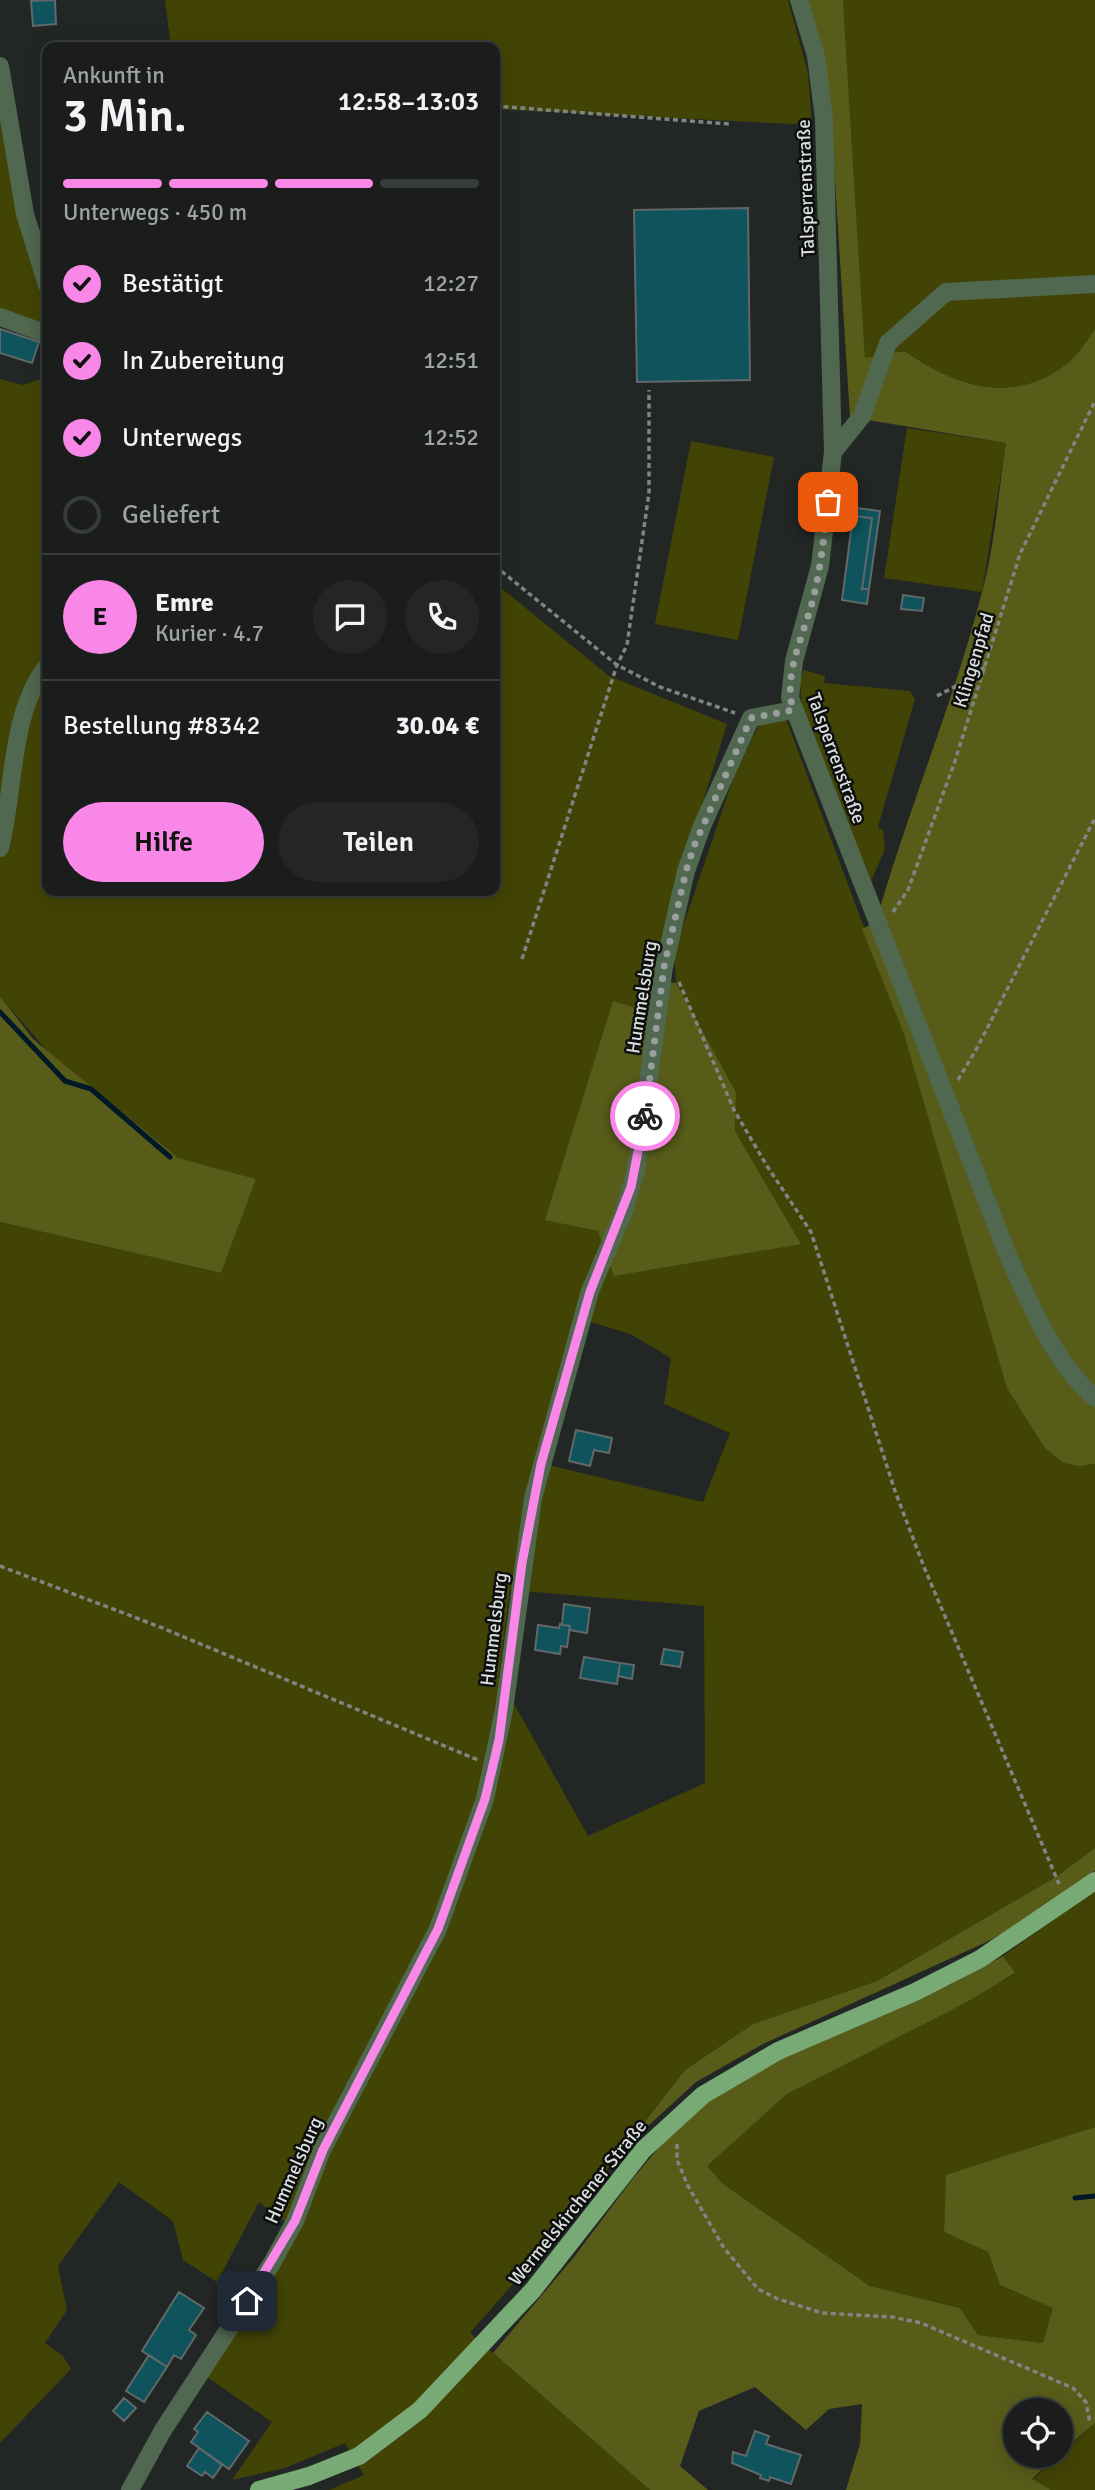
<!DOCTYPE html>
<html lang="de">
<head>
<meta charset="utf-8">
<style>
	:root { --surface:#1a1d1c; --page:#232625; --text:#f1f3f6; --muted:#9fa2a3; --line:#383b3b; --accent:#f987e8 }
	body { margin:0; font-family:Signika,sans-serif; background:var(--page); color:var(--text); height:100vh; display:flex; flex-direction:column; font-size:26px; white-space:nowrap }
	* { box-sizing:border-box; margin:0 }
	p { font-size:23px; color:var(--muted) }
	.icon { flex:none; width:38px; height:38px; fill:none; stroke:currentColor; stroke-width:2; stroke-linecap:round; stroke-linejoin:round }
	.map { position:relative; flex:1; overflow:hidden }
	.sheet { position:absolute; left:42px; top:42px; width:458px; height:854px; display:flex; flex-direction:column; background:var(--surface); border-radius:14px; box-shadow:0 4px 18px #0003,0 0 0 2px var(--line) }
	.sheet>* { flex:none }
	.buttons { position:absolute; left:1003px; top:2398px; display:grid; gap:14px }
	.buttons a { display:grid; place-items:center; width:70px; height:70px; border-radius:50%; background:var(--surface); box-shadow:0 4px 18px #0003,0 0 0 2px var(--line); font-size:35px }
	.pin { position:absolute; display:grid; place-items:center; width:60px; height:60px; color:#fff; margin:-30px; border-radius:14px; box-shadow:0 4px 10px #0006 }
	.courier { position:absolute; display:grid; place-items:center; width:70px; height:70px; margin:-35px; border:5px solid #f987e8; border-radius:50%; background:#fff; color:#222; box-shadow:0 2px 9px #0007 }
	.head em { font-style:normal; font-weight:600 }
	.head div { display:flex; flex-direction:column-reverse }
	.head { display:flex; align-items:center; justify-content:space-between; height:119px; padding:0 21px }
	h1 { font-size:46px; font-weight:600; line-height:52px }
	.bar { display:grid; grid-template-columns:repeat(4,1fr); gap:10px 7px; align-content:center; height:84px; padding:0 21px }
	.bar i { height:9px; border-radius:5px; background:var(--line) }
	.bar .current { background:var(--accent) }
	.bar p { grid-column:span 4 }
	.line { display:flex; align-items:center; gap:18px; padding:0 21px; border-top:2px solid var(--line) }
	.line div { flex:1 }
	.round { display:grid; place-items:center; flex:none; width:74px; height:74px; border-radius:37px; background:var(--page) }
	ol { padding:0 21px; list-style:none }
	li { display:flex; align-items:center; gap:21px; height:77px }
	li p { margin-inline-start:auto }
	li .icon { padding:7px; border-radius:50%; background:var(--accent); color:#111; stroke-width:4 }
	li:last-child { color:var(--muted) }
	li i { width:38px; height:38px; border:4px solid var(--line); border-radius:50% }
	.primary-button { display:flex; gap:14px; margin-top:auto; padding:14px 21px }
	.primary-button a { flex:1; height:80px; border-radius:42px; background:var(--accent); color:#111; font-size:28px; font-weight:600; line-height:80px; text-align:center }
	.primary-button a+a { background:var(--page); color:var(--text) }
	.map>svg:first-child { display:block }
</style>
</head>
<body>
<div class="map">
<svg width="1095" height="2490" viewBox="0 0 1095 2490">
	<rect width="100%" height="100%" fill="#222725"/>
	<!-- green -->
	<path fill="#424405" fill-rule="evenodd" d="M165,0H788L808,73L812,125L495,109V47H171Z
		M843,0H1095V329C1087,340 1079,354 1068,363C1014,406 955,387 905,351L865,359Z
		M0,100L19,224L47,301V328L0,313Z
		M47,377V891H495V583L609,676L727,724L676,889L655,981L644,1011L613,1001L801,1244L735,1131L736,1092L676,983L674,953L734,776L761,721L786,719L904,1034L1045,1448C1062,1462 1073,1467 1095,1464V1848L1056,1877L877,1981L753,2024L685,2070L560,2230L470,2333L650,2490H329L364,2475L345,2443L285,2468L232,2480L272,2422L204,2375L288,2224L259,2202L217,2282L183,2260L173,2221L119,2182L58,2266L67,2310L45,2343L63,2356L71,2369L0,2443V1222L221,1273L256,1179L196,1163L162,1185L0,996V379L23,385ZM575,1317L630,1334L671,1358L664,1404L730,1433L703,1502L548,1465L535,1459ZM510,1590L704,1606L705,1783L588,1836L499,1677Z
		M907,428L1006,443L982,592L884,578Z
		M691,441L774,457L738,640L655,624Z
		M803,670L825,676L824,683L910,691L915,699L878,827L883,830L885,849L872,879L867,877L802,707L800,685Z
		M1095,1890V2127L946,2176L944,2232L988,2252L1000,2285L1054,2308L1043,2343L978,2335L960,2308L870,2286L723,2184L706,2166L787,2094L1015,1974L1003,1956Z
		M1095,2423V2490H1051L1032,2480Z"/>
	<!-- forest -->
	<path fill="#585c19" d="M806,0H843L865,358L905,351C955,387 1014,406 1068,363C1079,354 1087,340 1095,329V1464L1078,1466L1062,1462L1045,1448L1007,1388L904,1034L862,929L876,922C907,812 952,707 981,596C995,547 998,493 1006,443L850,417L831,119Z
		M655,981L676,983L736,1092L735,1131L801,1244L614,1276L598,1231L545,1220L613,1001L644,1010Z
		M0,996L33,1039L178,1158L256,1179L221,1273L0,1222Z
		M1095,1848V1871L1064,1895L993,1939L763,2044L696,2082L626,2146L685,2070L753,2024L877,1981L1056,1877Z
		M1003,1956L1015,1973L965,2003L787,2094L707,2166L723,2184L870,2286L960,2308L978,2335L1043,2343L1053,2308L1000,2285L988,2252L944,2232L946,2175L1095,2127V2423L1061,2452L1060,2410H1015V2455H1057L1032,2479L1051,2490H846L860,2444L862,2404L829,2409L806,2430L755,2387L699,2411L680,2466L708,2490H650L493,2353L574,2257L634,2177L672,2132L709,2100L771,2063L951,1984Z"/>
	<g fill="none" stroke-linecap="round" stroke-linejoin="round">
		<!-- stream -->
		<path stroke="#001827" stroke-width="5" d="M0,1012L65,1081L91,1089L170,1157
			M1075,2198L1095,2196"/>
	</g>
	<!-- building -->
	<path fill="#0f545c" stroke="#616869" stroke-width="2" d="M55,0L56,24L33,26L31,1Z
		M748,208L750,380L637,382L634,210Z
		M0,329L39,342L32,363L0,353Z
		M857,508L880,511L869,589H862L872,518L856,516Z
		M853,516L872,518L862,589H869L867,604L842,600Z
		M903,595L924,598L922,611L901,609Z
		M576,1430L612,1438L609,1453L594,1450L590,1466L569,1461Z
		M564,1604L590,1608L587,1633L569,1630L570,1626L562,1625Z
		M560,1624L570,1626L567,1647L561,1646L560,1654L535,1650L538,1625L559,1628Z
		M664,1649L683,1652L680,1667L661,1664Z
		M584,1657L620,1663L617,1684L580,1678Z
		M620,1663L634,1665L632,1679L618,1676Z
		M179,2292L204,2308L189,2330L196,2335L181,2359L174,2355L167,2367L142,2351Z
		M149,2355L167,2367L144,2402L126,2391Z
		M124,2398L136,2408L124,2421L113,2411Z
		M207,2412L249,2441L229,2469L191,2442L198,2432L194,2429Z
		M755,2431L769,2436L766,2444L801,2455L791,2484L770,2477L769,2481L760,2478L761,2475L732,2463L733,2452L746,2456Z
		M199,2448L222,2465L213,2478L205,2472L202,2476L187,2466Z"/>
	<g fill="none" stroke-linecap="round" stroke-linejoin="round">
		<!-- path -->
		<path stroke="#808583" stroke-width="3.5" stroke-dasharray="5 3.5" stroke-linecap="butt" d="M495,106L729,124
			M495,566L617,665L660,687L735,713
			M937,696L975,676L986,666
			M893,912L908,890L955,761L1020,554L1095,401
			M522,959L617,665L627,645L649,493V390
			M679,982L734,1110L767,1166L811,1232L895,1491L924,1567L1059,1884
			M958,1080L977,1048L1095,818
			M0,1566L160,1627L478,1760
			M677,2144V2160L688,2186L724,2248L758,2289L778,2299L822,2313L892,2317L921,2323L1073,2388L1086,2402L1090,2423"/>
		<!-- minor -->
		<path stroke="#50684f" stroke-width="18" d="M799,0L816,56L824,119L833,452L820,566L794,661L790,698L1009,1258C1032,1306 1054,1363 1095,1398
			M0,66L25,214L47,285
			M0,317L47,334
			M833,452L862,416L888,343L946,292L1095,284
			M0,848C15,790 9,715 47,666
			M130,2490L163,2430L272,2263L295,2221L322,2150L438,1929L485,1799L504,1710L533,1498L590,1291L624,1211L636,1170L664,967L686,871L702,826L751,718L793,710"/>
		<!-- major -->
		<path stroke="#78aa76" stroke-width="18" d="M259,2490L309,2476L359,2456L420,2410L533,2290L643,2150L703,2095L778,2051L915,1992L980,1959L1095,1881"/>
	</g>
	<g fill="none" stroke-linecap="round" stroke-linejoin="round">
		<!-- done -->
		<path stroke="#9a9e9c" stroke-width="7" stroke-dasharray="0 12.6" d="M645,1116L664,967L686,871L694,846L751,718L793,710C783,673 804,635 813,599C821,567 824,535 828,502"/>
		<!-- route -->
		<path stroke="#f987e8" stroke-width="9" d="M247,2301L295,2221L323,2150L438,1929L485,1799L499,1740L522,1563L541,1464L590,1292L631,1187L645,1116"/>
	</g>
	<g text-anchor="middle" stroke-width="5" stroke-linejoin="round" paint-order="stroke">
		<!-- street labels -->
		<g font-size="19" fill="#dadedc" stroke="#0d0f0f">
			<text transform="translate(805 188) rotate(-92)" y="7">Talsperrenstraße</text>
			<text transform="translate(973 660) rotate(-73)" y="7">Klingenpfad</text>
			<text transform="translate(837 758) rotate(70)" y="7">Talsperrenstraße</text>
			<text transform="translate(641 997) rotate(-81)" y="7">Hummelsburg</text>
			<text transform="translate(493 1629) rotate(-83)" y="7">Hummelsburg</text>
			<text transform="translate(293 2170) rotate(-66)" y="7">Hummelsburg</text>
			<text transform="translate(577 2202) rotate(-51)" y="7">Wermelskirchener Straße</text>
		</g>
	</g>
</svg>
<div class="buttons">
<a><svg class="icon" aria-label="locate" viewBox="0 0 24 24"><circle cx="12" cy="12" r="6"/><path d="M12 2v4M12 18v4M2 12h4M18 12h4"/></svg></a>
</div>
<div class="pin" style="left:828px;top:502px;background:#ea580c"><svg class="icon" aria-label="bag" viewBox="0 0 24 24"><path d="M5 8h14l-1 12H6zM9 8a3 3 0 0 1 6 0"/></svg></div>
<div class="pin" style="left:247px;top:2301px;background:#1f2937"><svg class="icon" aria-label="home" viewBox="0 0 24 24"><path d="M3 11l9-7 9 7M6 9v11h12V9"/></svg></div>
<div class="courier" style="left:645px;top:1116px"><svg class="icon" aria-label="bike" viewBox="0 0 24 24"><circle cx="6" cy="16" r="4"/><circle cx="18" cy="16" r="4"/><path d="M6 16l4-8h5l3 8M10 8l3 8H6M13 5h3"/></svg></div>
<section class="sheet">
<div class="head"><div><h1>3 Min.</h1><p>Ankunft in</p></div><em>12:58–13:03</em></div>
<div class="bar"><i class="current"></i><i class="current"></i><i class="current"></i><i></i><p>Unterwegs · 450 m</p></div>
<ol>
<li><svg class="icon" aria-label="check" viewBox="0 0 24 24"><path d="M5 12l5 5 9-10"/></svg>Bestätigt<p>12:27</p></li>
<li><svg class="icon" aria-label="check" viewBox="0 0 24 24"><path d="M5 12l5 5 9-10"/></svg>In Zubereitung<p>12:51</p></li>
<li><svg class="icon" aria-label="check" viewBox="0 0 24 24"><path d="M5 12l5 5 9-10"/></svg>Unterwegs<p>12:52</p></li>
<li><i></i>Geliefert</li>
</ol>
<div class="line" style="height:126px"><b class="round" style="background:var(--accent);color:#111">E</b><div><b>Emre</b><p>Kurier · 4.7</p></div><a class="round"><svg class="icon" aria-label="chat" viewBox="0 0 24 24"><path d="M4 5h16v11H9l-5 4z"/></svg></a><a class="round"><svg class="icon" aria-label="phone" viewBox="0 0 24 24"><path d="M5 4h4l2 5-3 2q2 4 5 5l2-3 5 2v4C11 20 4 13 5 4z"/></svg></a></div>
<div class="line" style="height:91px"><div>Bestellung #8342</div><b>30.04 €</b></div>
<div class="primary-button"><a>Hilfe</a><a>Teilen</a></div>
</section>
</div>
</body>
</html>
